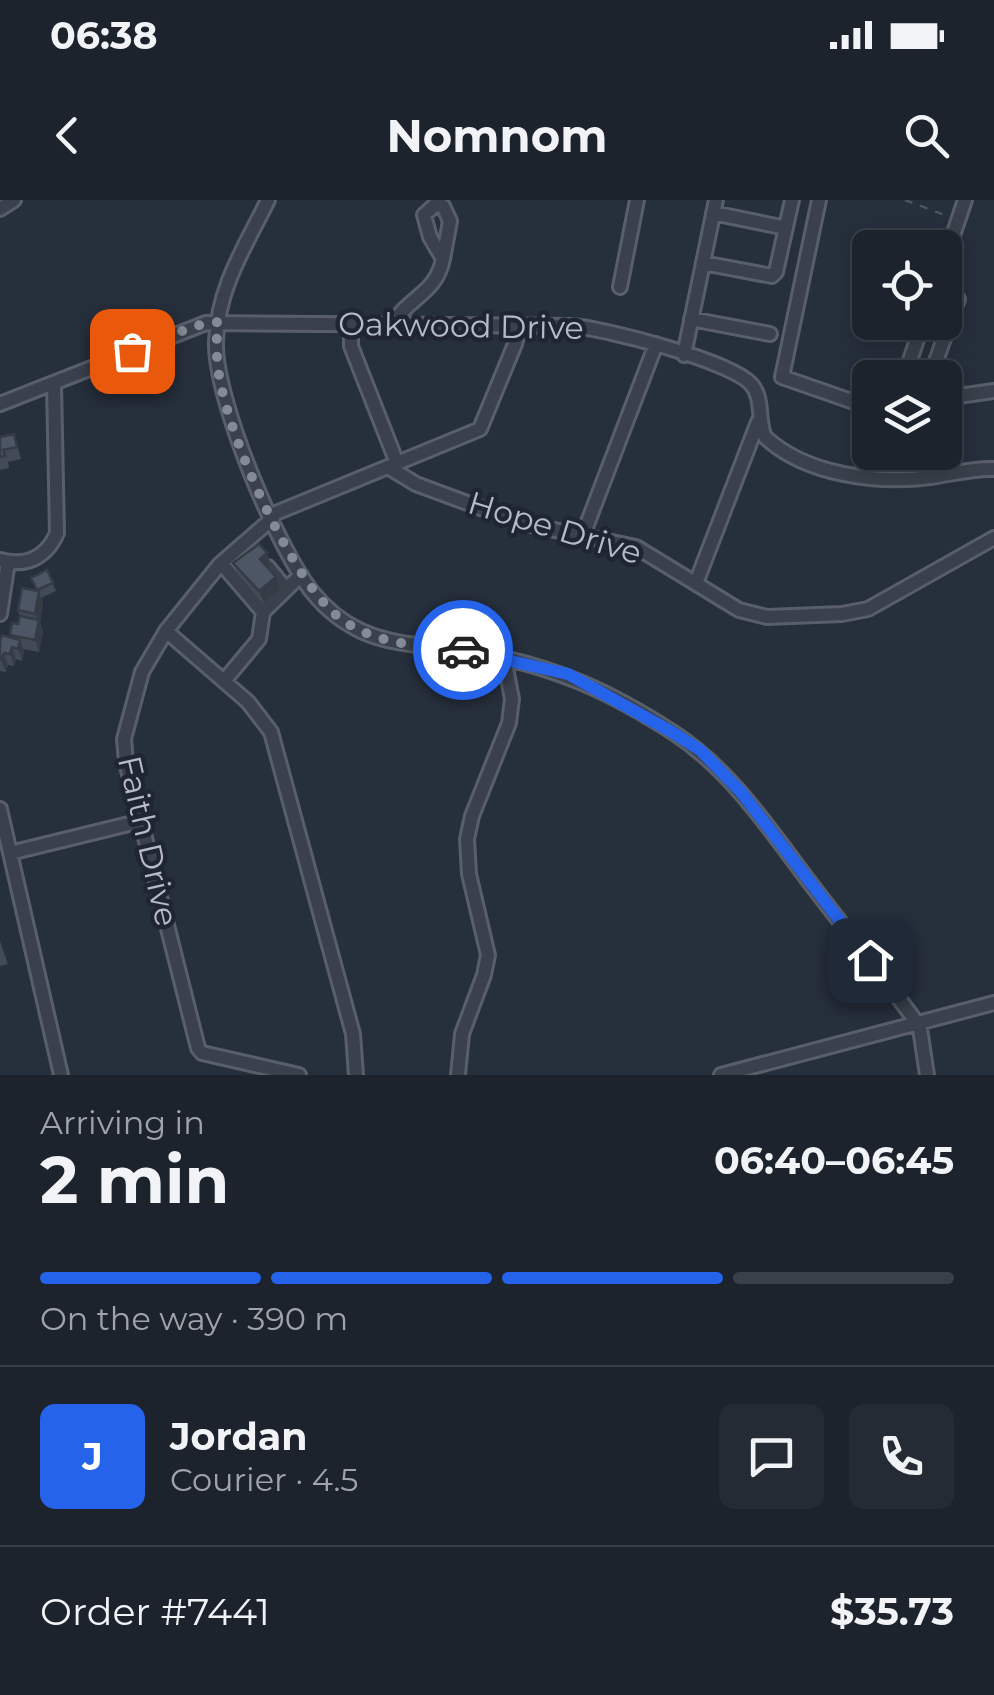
<!DOCTYPE html>
<html lang="en">
<head>
<meta charset="utf-8">
<style>
	:root { --surface:#1c232d; --page:#252b35; --text:#f1f3f6; --muted:#a0a4aa; --line:#3a4049; --accent:#2563eb }
	body { margin:0; font-family:Montserrat,sans-serif; background:var(--page); color:var(--text); height:100vh; display:flex; flex-direction:column; font-size:38px; white-space:nowrap }
	* { box-sizing:border-box; margin:0 }
	p { font-size:32px; color:var(--muted) }
	.icon { flex:none; width:55px; height:55px; fill:none; stroke:currentColor; stroke-width:2; stroke-linecap:round; stroke-linejoin:round }
	.map { position:relative; height:875px; overflow:hidden }
	.sheet { display:flex; flex-direction:column; background:var(--surface); flex:1 }
	.sheet>* { flex:none }
	.tools { position:absolute; left:852px; top:30px; display:grid; gap:20px }
	.tools a { display:grid; place-items:center; width:110px; height:110px; border-radius:15px; background:var(--surface); box-shadow:0 5px 25px #0003,0 0 0 2px var(--line); font-size:50px }
	.pin { position:absolute; display:grid; place-items:center; width:85px; height:85px; color:#fff; margin:-42px; border-radius:20px; box-shadow:0 5px 15px #0006 }
	.courier { position:absolute; display:grid; place-items:center; width:100px; height:100px; margin:-50px; border:8px solid #2563eb; border-radius:50%; background:#fff; color:#222; box-shadow:0 2px 12px #0007 }
	.headline em { font-style:normal; font-weight:700 }
	.headline div { display:flex; flex-direction:column-reverse }
	.headline { display:flex; align-items:center; justify-content:space-between; height:170px; padding:0 40px }
	h1 { font-size:65px; font-weight:700; line-height:75px }
	.bar { display:grid; grid-template-columns:repeat(4,1fr); gap:15px 10px; align-content:center; height:120px; padding:0 40px }
	.bar i { height:12px; border-radius:8px; background:var(--line) }
	.bar .current { background:var(--accent) }
	.bar p { grid-column:span 4 }
	.line { display:flex; align-items:center; gap:25px; padding:0 40px; border-top:2px solid var(--line) }
	.line div { flex:1 }
	.round { display:grid; place-items:center; flex:none; width:105px; height:105px; border-radius:15px; background:var(--page) }
	.status { display:flex; justify-content:space-between; align-items:center; height:70px; padding:0 50px; background:var(--surface); direction:ltr }
	.status svg { height:28px; fill:currentColor }
	header { display:flex; justify-content:space-between; align-items:center; height:130px; padding:0 40px; background:var(--surface); font-size:45px; font-weight:700 }
	.map>svg:first-child { display:block }
</style>
</head>
<body>
<div class="status"><b>06:38</b><svg viewBox="0 0 49 12"><path d="M0 12V9h3v3zM5 12V6h3v6zM10 12V3h3v9zM15 12V0h3v12zM26 1h20v11H26zM47 4h2v5h-2z"/></svg></div>
<header><svg class="icon" aria-label="back" viewBox="0 0 24 24"><path d="M15 5l-7 7 7 7"/></svg>Nomnom<svg class="icon" aria-label="search" viewBox="0 0 24 24"><circle cx="10" cy="10" r="6"/><path d="M15 15l6 6"/></svg></header>
<div class="map">
<svg width="994" height="875" viewBox="0 0 994 875">
	<rect width="100%" height="100%" fill="#262f3c"/>
	<g fill="none" stroke-linecap="round" stroke-linejoin="round">
		<!-- minor casing -->
		<g stroke="#585f6a" stroke-width="18">
			<path id="minor" d="M268,0C245,47 218,87 216,141C214,199 277,348 313,393C326,409 342,422 361,431C398,448 440,445 480,453C556,467 609,491 674,533C732,571 770,630 811,684C846,730 883,776 917,823
				M819,0L782,177L854,202L870,203
				M0,9L14,0
				M713,13L786,28
				M945,59L965,0
				M703,63L772,76L776,72L792,0
				M620,87L637,0
				M691,119L770,134
				M351,124V146L397,263
				M392,125C409,96 436,94 443,59L430,37L424,15L435,5L443,6L450,21L443,59
				M684,155L716,0
				M904,178L923,122
				M930,178L958,99
				M945,198L994,191
				M0,204L206,123L571,126C605,128 730,161 751,184C764,198 757,220 765,237C806,275 877,284 931,277C952,274 973,268 994,269
				M388,267L416,284L521,323L636,347L739,410L767,417L842,414L868,409L994,338
				M271,315L480,229L515,144L520,125
				M273,318L220,364L166,431L142,472L124,539L126,562L198,848L202,853L299,875
				M583,335L656,144
				M0,360C26,367 46,358 57,333L54,185
				M221,363L263,412
				M268,367L286,389
				M696,383L758,222
				M0,414L8,362
				M166,431L248,502L271,532L353,834L356,875
				M224,481L259,439L263,412L301,375
				M0,609L61,875
				M10,653L141,621
				M919,822L927,875
				M458,875L462,834L484,775L488,755L469,674L467,639L472,616L509,523L512,499L504,458
				M721,875L994,803"/>
		</g>
		<!-- path -->
		<path stroke="#48595c" stroke-width="2.5" stroke-dasharray="8 8" stroke-linecap="butt" d="M905,0L950,17"/>
		<!-- minor -->
		<use href="#minor" stroke="#3a414c" stroke-width="12"/>
	</g>
	<!-- wall -->
	<path fill="#414a56" d="M14,234L21,259L8,262L9,268L0,270V237Z
		M233,363L271,365L268,368L280,389L264,403L238,375Z
		M47,370L56,391L41,398L43,403L40,422L43,432L39,452L23,449L24,452L22,461L16,459L14,466L8,465L6,472L0,471V442L11,438L10,435L18,424L20,417L18,410L36,391Z
		M0,741L8,764L0,766Z"/>
	<!-- shaded-wall -->
	<path fill="#353c46" d="M267,353L271,365L264,371L260,359Z
		M276,377L280,389L264,403L259,391Z
		M39,391L43,403L40,422L43,432L39,452L35,440L38,423L35,414Z
		M20,440L24,452L22,461L18,449Z
		M12,447L16,459L14,466L10,454Z
		M4,453L8,465L6,472L1,460Z"/>
	<!-- building -->
	<path fill="#4c5664" stroke="#353c46" stroke-width="2.5" d="M14,234L17,247L3,250L5,256L0,257V237Z
		M259,344L267,353L260,359L276,377L259,391L233,363Z
		M47,370L53,383L37,390L31,378Z
		M22,388L39,391L35,414L18,410Z
		M20,416L39,420L35,440L10,435L12,423L18,424Z
		M2,435L20,440L18,449L12,447L10,454L4,453L1,460H0V442Z"/>
	<g fill="none" stroke-linecap="round" stroke-linejoin="round">
		<!-- done -->
		<path stroke="#838b96" stroke-width="10" stroke-dasharray="0 18" d="M132,151L195,126L218,122C215,148 217,173 224,198C238,255 296,390 345,422C380,445 423,446 463,450"/>
		<!-- route -->
		<path stroke="#2563eb" stroke-width="12" d="M463,450L568,474L672,532L700,550L741,592L870,760"/>
	</g>
	<g text-anchor="middle" stroke-width="9" stroke-linejoin="round" paint-order="stroke">
		<!-- street labels -->
		<g font-size="32" fill="#b5bcc7" stroke="#1f2631">
			<text transform="translate(461 126) rotate(1)" y="11">Oakwood Drive</text>
			<text transform="translate(555 328) rotate(17)" y="11">Hope Drive</text>
			<text transform="translate(148 641) rotate(77)" y="11">Faith Drive</text>
		</g>
	</g>
</svg>
<div class="tools">
<a><svg class="icon" aria-label="locate" viewBox="0 0 24 24"><circle cx="12" cy="12" r="6"/><path d="M12 2v4M12 18v4M2 12h4M18 12h4"/></svg></a>
<a><svg class="icon" aria-label="layers" viewBox="0 0 24 24"><path d="M12 4l9 5-9 5-9-5zM3 14l9 5 9-5"/></svg></a>
</div>
<div class="pin" style="left:132px;top:151px;background:#ea580c"><svg class="icon" aria-label="bag" viewBox="0 0 24 24"><path d="M5 8h14l-1 12H6zM9 8a3 3 0 0 1 6 0"/></svg></div>
<div class="pin" style="left:870px;top:760px;background:#1f2937"><svg class="icon" aria-label="home" viewBox="0 0 24 24"><path d="M3 11l9-7 9 7M6 9v11h12V9"/></svg></div>
<div class="courier" style="left:463px;top:450px"><svg class="icon" aria-label="car" viewBox="0 0 24 24"><path d="M5 17H2v-5l4-1 3-4h7l3 4 3 1v5h-3M9 17h6M6 11h13"/><circle cx="7" cy="17" r="2"/><circle cx="17" cy="17" r="2"/></svg></div>
</div>
<section class="sheet">
<div class="headline"><div><h1>2 min</h1><p>Arriving in</p></div><em>06:40–06:45</em></div>
<div class="bar"><i class="current"></i><i class="current"></i><i class="current"></i><i></i><p>On the way · 390 m</p></div>
<div class="line" style="height:180px"><b class="round" style="background:var(--accent);color:#fff">J</b><div><b>Jordan</b><p>Courier · 4.5</p></div><a class="round"><svg class="icon" aria-label="chat" viewBox="0 0 24 24"><path d="M4 5h16v11H9l-5 4z"/></svg></a><a class="round"><svg class="icon" aria-label="phone" viewBox="0 0 24 24"><path d="M5 4h4l2 5-3 2q2 4 5 5l2-3 5 2v4C11 20 4 13 5 4z"/></svg></a></div>
<div class="line" style="height:130px"><div>Order #7441</div><b>$35.73</b></div>
</section>
</body>
</html>
